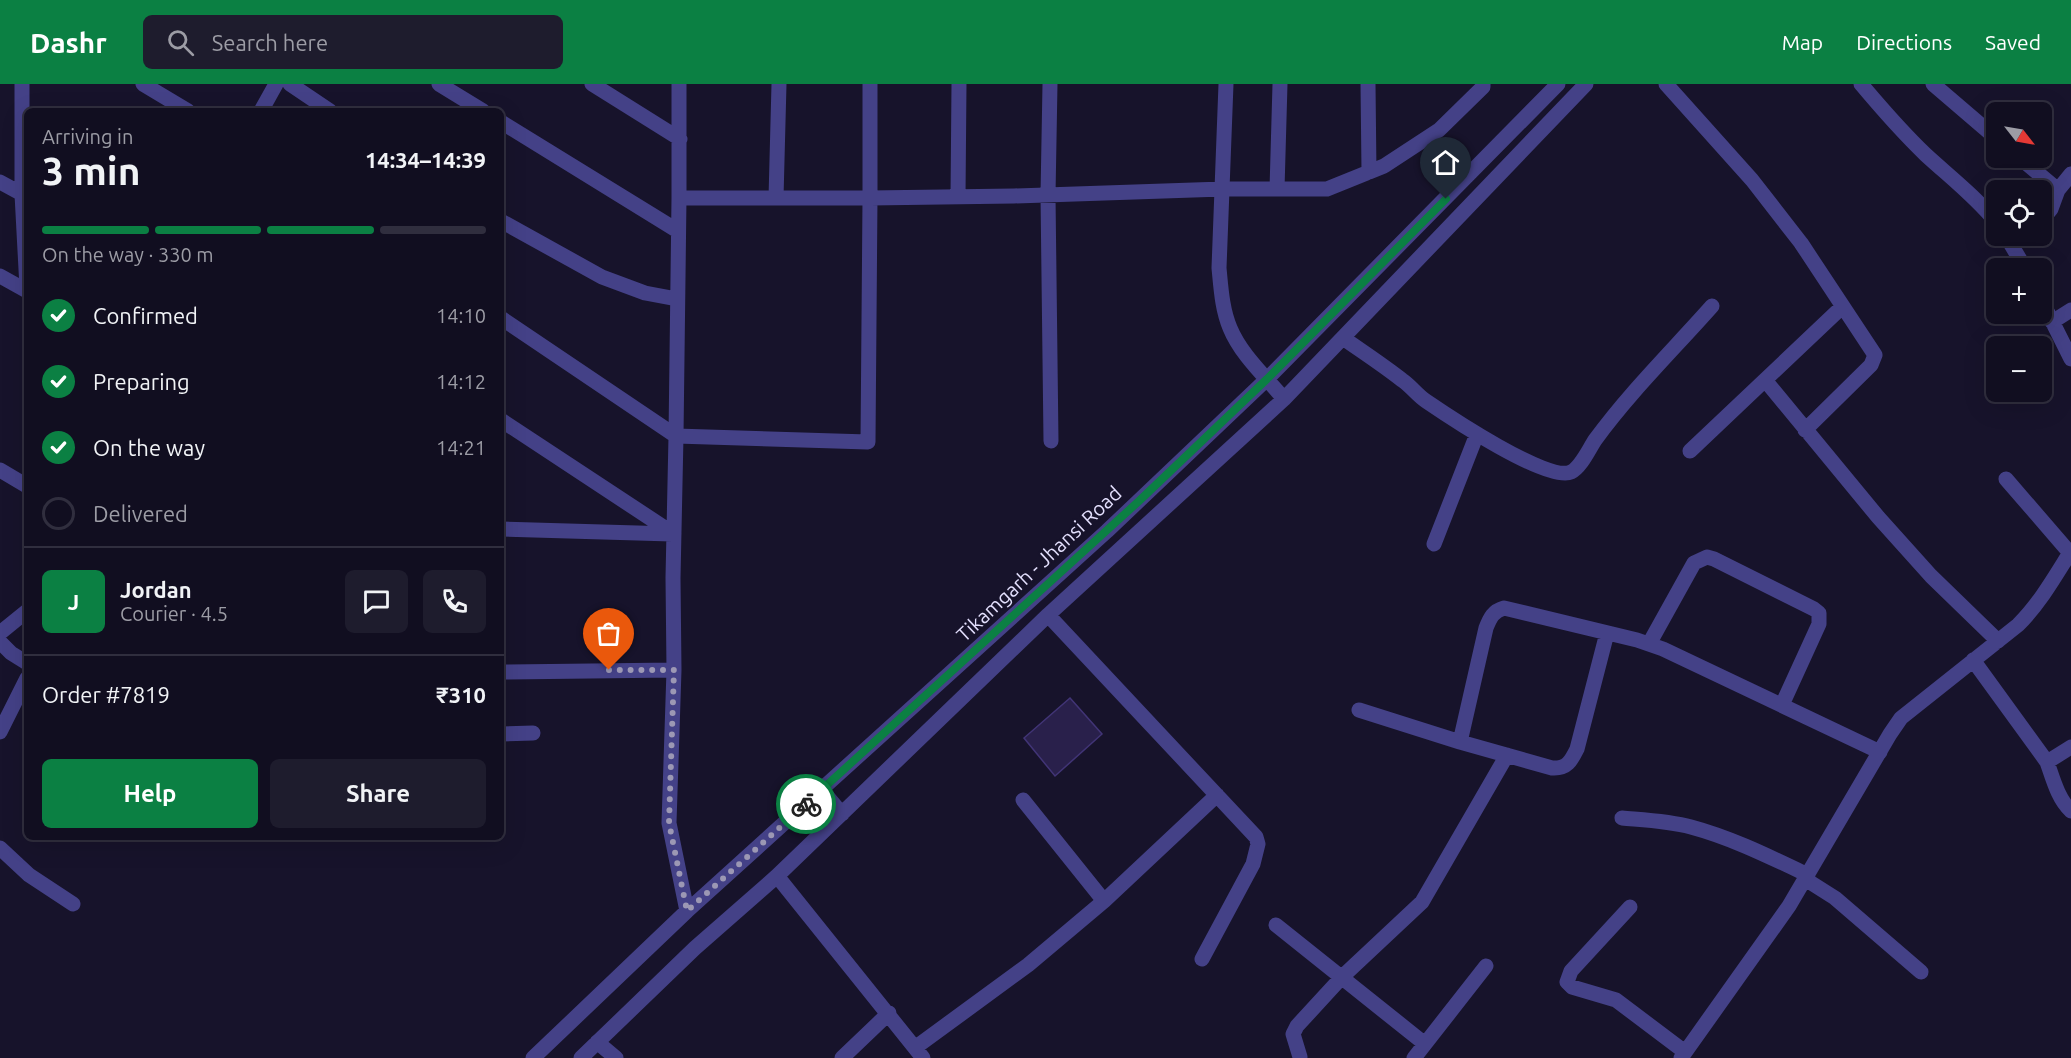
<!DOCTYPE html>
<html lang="en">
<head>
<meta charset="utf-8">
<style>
	:root { --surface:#110e20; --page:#1e1c2d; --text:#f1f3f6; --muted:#9c9ca5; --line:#302e3e; --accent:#0b8043 }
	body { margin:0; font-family:Ubuntu,sans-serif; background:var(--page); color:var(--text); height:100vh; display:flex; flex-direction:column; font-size:22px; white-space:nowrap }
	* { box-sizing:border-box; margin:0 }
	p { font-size:20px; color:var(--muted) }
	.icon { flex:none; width:33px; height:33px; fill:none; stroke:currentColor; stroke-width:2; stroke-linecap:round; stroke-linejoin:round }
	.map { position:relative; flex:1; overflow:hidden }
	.side { position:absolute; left:24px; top:24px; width:480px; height:732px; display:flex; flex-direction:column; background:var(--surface); border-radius:9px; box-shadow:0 6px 24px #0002,0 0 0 2px var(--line) }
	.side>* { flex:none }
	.needle { width:39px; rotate:121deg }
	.fabs { position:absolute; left:1986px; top:18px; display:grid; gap:12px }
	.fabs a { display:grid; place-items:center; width:66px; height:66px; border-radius:9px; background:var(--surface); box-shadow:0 6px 24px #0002,0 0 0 2px var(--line); font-size:30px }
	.pin { position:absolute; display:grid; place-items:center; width:51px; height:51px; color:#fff; margin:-62px -26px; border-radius:50% 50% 50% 0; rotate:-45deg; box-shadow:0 0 6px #0007 }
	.pin .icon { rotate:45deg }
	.courier { position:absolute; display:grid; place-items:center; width:60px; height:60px; margin:-30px; border:4px solid #0b8043; border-radius:50%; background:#fff; color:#222; box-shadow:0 2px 8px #0007 }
	.head em { font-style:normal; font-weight:700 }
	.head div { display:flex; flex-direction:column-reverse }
	.head { display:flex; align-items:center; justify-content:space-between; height:102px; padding:0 18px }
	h1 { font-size:39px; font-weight:700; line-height:45px }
	.bar { display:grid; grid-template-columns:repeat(4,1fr); gap:9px 6px; align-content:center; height:72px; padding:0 18px }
	.bar i { height:8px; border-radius:4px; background:var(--line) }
	.bar .selected { background:var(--accent) }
	.bar p { grid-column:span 4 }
	.line { display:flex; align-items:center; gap:15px; padding:0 18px; border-top:2px solid var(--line) }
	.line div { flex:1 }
	.round { display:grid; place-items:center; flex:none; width:63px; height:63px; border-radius:9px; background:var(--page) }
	ol { padding:0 18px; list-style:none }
	li { display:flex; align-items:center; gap:18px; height:66px }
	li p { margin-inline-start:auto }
	li .icon { padding:6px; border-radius:50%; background:var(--accent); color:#fff; stroke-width:4 }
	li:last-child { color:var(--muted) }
	li i { width:33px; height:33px; border:3px solid var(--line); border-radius:50% }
	.button { display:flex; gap:12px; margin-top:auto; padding:12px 18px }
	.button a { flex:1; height:69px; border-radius:9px; background:var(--accent); color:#fff; font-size:24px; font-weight:700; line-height:69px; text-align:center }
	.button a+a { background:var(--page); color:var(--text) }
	header { display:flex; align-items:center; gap:36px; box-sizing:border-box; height:84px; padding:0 30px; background:var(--accent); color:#fff }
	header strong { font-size:28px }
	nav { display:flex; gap:33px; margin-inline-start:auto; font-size:21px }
	.search { width:420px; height:54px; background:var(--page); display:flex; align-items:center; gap:15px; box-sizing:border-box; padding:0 21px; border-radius:9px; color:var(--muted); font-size:22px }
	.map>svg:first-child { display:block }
</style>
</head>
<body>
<header>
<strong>Dashr</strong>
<div class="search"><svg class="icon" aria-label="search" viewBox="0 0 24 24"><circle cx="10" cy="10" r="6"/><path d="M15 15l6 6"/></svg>Search here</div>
<nav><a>Map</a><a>Directions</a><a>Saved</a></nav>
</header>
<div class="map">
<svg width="2071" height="974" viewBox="0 0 2071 974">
	<rect width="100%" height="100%" fill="#17132b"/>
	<!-- building -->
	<path fill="#29204b" stroke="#413476" stroke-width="1.5" d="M1070,614L1102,650L1055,692L1024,654Z"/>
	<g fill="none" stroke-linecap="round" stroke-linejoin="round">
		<!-- minor -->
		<path stroke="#444187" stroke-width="15" d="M22,0V110L27,204
			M143,0L188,27
			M290,0L330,27
			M439,0L483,27
			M592,0L680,55
			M870,0V114L1014,112L1223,105H1327L1384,82L1439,46L1483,3V0
			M1050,0L1048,111L1051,357
			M1226,0L1219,184C1221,204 1222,225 1230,244C1241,271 1266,293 1284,315
			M1368,0L1369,88
			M1666,0L1752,96L1801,159L1875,271L1871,281L1805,346
			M1861,0C1882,25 1903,49 1926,71C1950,93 1976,113 1996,138
			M1933,0L1996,54
			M261,27L276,0
			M501,38L678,147
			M2020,74L2058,106L2051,125L2042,136
			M0,98L22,110L27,103
			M1277,105L1280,0
			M2058,106L2071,90
			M958,113L959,0
			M679,114V0
			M776,114L779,0
			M501,137L602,193L645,209L677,215
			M2006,152L2025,184
			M2026,154L2028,152
			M0,192L27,207
			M2042,217L2071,275
			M501,234L676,352
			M2052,238L2071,226
			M1343,254C1363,268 1383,281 1402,296C1411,302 1417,311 1426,317C1448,332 1548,399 1571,388C1581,383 1589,365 1595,356C1630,308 1673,266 1712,222
			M1765,296L1878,433L1931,492L1998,557
			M501,336L674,450
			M676,352L679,114H870L868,358L676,352L673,494L674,586L669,739L687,827
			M1690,367L1842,223
			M0,386L27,402
			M2006,395L2070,469
			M501,445L672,450
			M1434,460L1477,350
			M1048,531L1256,753L1258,760L1253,780L1202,875
			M0,549L27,527
			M0,558L11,569L27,579
			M1649,560L1694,479L1707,473L1714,475L1814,525L1819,529V540L1782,621
			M1973,576L2047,678L2071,663
			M501,588L674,586
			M1359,626L1460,658L1552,684C1567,685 1571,677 1577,665L1607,549
			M0,648L27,594
			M501,650L533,649
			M1460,658L1486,544C1490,534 1493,527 1504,524L1637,556L1663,565L1880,668
			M2047,678C2053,695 2058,715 2071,727
			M822,706L842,730
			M1023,716L1104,817
			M1622,734C1645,736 1669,737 1691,743C1732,754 1770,773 1808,791
			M0,764L29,791L73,820
			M777,792L923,974
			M1805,795L1835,814L1921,888
			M1630,823L1571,887L1567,898L1572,903L1616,916L1685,968
			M1276,841L1425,960
			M597,958L616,974
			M916,963L1028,881L1104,817L1217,711
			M1300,973L1293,950L1297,942L1342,893L1422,818L1507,671
			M533,974L687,827L1107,447L1267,295L1558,0
			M581,974L695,864L777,792L1048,531L1284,315L1586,0
			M842,974L889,929
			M1414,974L1486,882
			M1681,974L1789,822L1890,650L1901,634L2018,541C2040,519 2054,494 2071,467"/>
	</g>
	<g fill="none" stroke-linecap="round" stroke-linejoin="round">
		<!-- done -->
		<path stroke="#9c98b4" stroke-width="6" stroke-dasharray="0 10.8" d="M609,586H674L669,739L687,827L806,720"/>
		<!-- route -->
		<path stroke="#0b8043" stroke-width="8" d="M806,720L1139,417L1267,295L1446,115"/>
	</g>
	<g text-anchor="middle" stroke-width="4.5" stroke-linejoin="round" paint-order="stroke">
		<!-- street labels -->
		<g font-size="20" fill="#e3dffd" stroke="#17132b">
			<text transform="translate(1039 480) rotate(-43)" y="7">Tikamgarh - Jhansi Road</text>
		</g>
	</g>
</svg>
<div class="fabs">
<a><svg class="needle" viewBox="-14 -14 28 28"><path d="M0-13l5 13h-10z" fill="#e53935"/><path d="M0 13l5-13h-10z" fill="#9c9ca5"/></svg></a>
<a><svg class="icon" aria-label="locate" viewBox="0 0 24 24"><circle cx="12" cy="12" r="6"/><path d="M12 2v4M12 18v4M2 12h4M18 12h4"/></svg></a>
<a>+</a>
<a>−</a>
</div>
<div class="pin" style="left:609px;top:586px;background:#ea580c"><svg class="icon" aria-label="bag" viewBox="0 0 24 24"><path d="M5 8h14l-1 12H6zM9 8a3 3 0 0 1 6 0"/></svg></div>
<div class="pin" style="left:1446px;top:115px;background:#1f2937"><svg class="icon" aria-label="home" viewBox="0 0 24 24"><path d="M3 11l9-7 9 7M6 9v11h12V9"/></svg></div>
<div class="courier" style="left:806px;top:720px"><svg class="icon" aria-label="bike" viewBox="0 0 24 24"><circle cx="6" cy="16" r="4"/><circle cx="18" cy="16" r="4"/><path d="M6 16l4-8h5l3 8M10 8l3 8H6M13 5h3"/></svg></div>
<section class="side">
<div class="head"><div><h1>3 min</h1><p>Arriving in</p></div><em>14:34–14:39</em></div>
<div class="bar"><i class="selected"></i><i class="selected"></i><i class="selected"></i><i></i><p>On the way · 330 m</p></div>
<ol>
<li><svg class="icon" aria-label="check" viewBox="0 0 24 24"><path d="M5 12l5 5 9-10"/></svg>Confirmed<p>14:10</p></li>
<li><svg class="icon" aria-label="check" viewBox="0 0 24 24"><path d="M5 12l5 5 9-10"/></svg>Preparing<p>14:12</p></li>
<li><svg class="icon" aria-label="check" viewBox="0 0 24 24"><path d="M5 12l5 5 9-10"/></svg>On the way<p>14:21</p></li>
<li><i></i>Delivered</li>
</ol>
<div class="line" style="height:108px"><b class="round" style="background:var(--accent);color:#fff">J</b><div><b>Jordan</b><p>Courier · 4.5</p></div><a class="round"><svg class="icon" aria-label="chat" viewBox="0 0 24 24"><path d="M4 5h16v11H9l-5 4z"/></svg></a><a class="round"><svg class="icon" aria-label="phone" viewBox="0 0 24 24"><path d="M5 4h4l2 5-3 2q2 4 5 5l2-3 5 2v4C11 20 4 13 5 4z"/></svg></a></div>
<div class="line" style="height:78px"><div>Order #7819</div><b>₹310</b></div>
<div class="button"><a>Help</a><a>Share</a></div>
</section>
</div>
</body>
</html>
